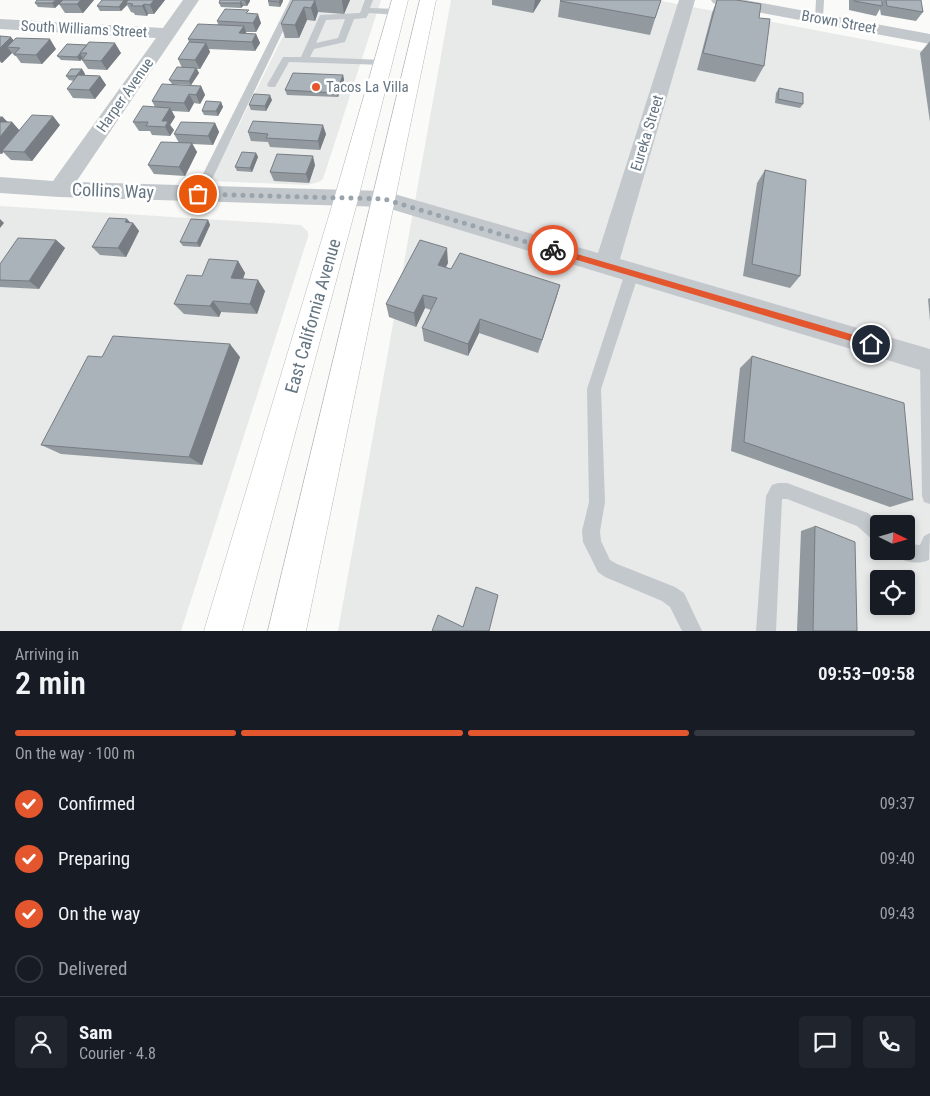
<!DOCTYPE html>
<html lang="en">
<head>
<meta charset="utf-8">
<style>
	:root { --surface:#171b24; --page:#20242c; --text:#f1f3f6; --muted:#9ea1a6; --line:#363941; --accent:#e4572e }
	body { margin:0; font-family:"Roboto Condensed",sans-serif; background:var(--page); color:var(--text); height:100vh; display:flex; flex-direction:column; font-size:19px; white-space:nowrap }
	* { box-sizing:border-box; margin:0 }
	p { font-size:16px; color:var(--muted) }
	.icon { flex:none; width:28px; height:28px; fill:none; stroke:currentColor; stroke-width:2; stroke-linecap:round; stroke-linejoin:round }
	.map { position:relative; height:631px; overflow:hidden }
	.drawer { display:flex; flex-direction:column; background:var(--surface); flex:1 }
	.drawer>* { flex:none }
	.needle { width:32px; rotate:95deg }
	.controls { position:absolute; left:870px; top:515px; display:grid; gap:10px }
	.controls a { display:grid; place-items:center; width:45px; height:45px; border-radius:5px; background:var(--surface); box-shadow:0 2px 8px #0003; font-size:25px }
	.pin { position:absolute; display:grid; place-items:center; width:42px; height:42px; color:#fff; margin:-21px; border:2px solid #fff; border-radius:50%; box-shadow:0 1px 5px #0007 }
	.courier { position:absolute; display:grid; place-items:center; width:50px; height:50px; margin:-25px; border:4px solid #e4572e; border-radius:50%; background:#fff; color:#222; box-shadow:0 1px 6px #0007 }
	.headline em { font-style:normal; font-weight:600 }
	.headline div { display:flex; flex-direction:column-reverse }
	.headline { display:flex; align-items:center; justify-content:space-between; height:85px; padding:0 15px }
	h1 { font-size:32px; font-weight:600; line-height:38px }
	.bar { display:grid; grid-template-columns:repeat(4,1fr); gap:8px 5px; align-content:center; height:60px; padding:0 15px }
	.bar i { height:6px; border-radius:4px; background:var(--line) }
	.bar .active { background:var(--accent) }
	.bar p { grid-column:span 4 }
	.line { display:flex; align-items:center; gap:12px; padding:0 15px; border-top:1px solid var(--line) }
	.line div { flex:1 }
	.round { display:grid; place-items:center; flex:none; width:52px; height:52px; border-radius:5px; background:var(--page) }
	ol { padding:0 15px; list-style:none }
	li { display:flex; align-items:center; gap:15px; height:55px }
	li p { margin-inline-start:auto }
	li .icon { padding:5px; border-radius:50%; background:var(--accent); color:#fff; stroke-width:4 }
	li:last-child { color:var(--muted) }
	li i { width:28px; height:28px; border:2px solid var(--line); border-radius:50% }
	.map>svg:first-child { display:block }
</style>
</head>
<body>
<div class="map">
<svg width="930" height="631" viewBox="0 0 930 631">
	<rect width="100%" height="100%" fill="#fafaf8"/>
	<!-- built -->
	<path fill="#e8e9e9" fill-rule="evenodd" d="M301,0H381L323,179L319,182L307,185L211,181Z
		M451,0H656L930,52V631H338ZM879,524H906V551H879ZM879,579H906V606H879Z
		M0,206L301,225L308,232V237L181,631H0Z"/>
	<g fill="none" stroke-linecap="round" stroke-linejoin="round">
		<!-- primary casing -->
		<g stroke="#b5babe" stroke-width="1">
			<path id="primary" d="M392,0H408L358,199L242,631H204L334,199Z
				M420,0H436L306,631H268Z"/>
		</g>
		<!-- lane -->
		<path fill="#c3c8cc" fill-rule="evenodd" d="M290,0H298L205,194L199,198L195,197L193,194Z
			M365,0H373L370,8L397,9L401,12L397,15L369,13L366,18L354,19L345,42L314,49L310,57L383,60L388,63L386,65L289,62L275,87H269L267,85L283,57H301L320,15L360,13ZM345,19L338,38L316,43L326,20Z
			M816,0H824L823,19L819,22L815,19Z
			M632,268L637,269L639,273L601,389L605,502L600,531L601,541L610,560L617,564L675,587L684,593L702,631H682L670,607L662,601L605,577L598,572L583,542L582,531L589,502L587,389L625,273L627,269Z
			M927,354L930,355V504L924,502L922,496L920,360L922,355Z
			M778,483H787L868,513L881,524H879V543L873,540L857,526L787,499H782L776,631H756L766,496L772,485Z
			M930,533L929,560C917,565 907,562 895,557L892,551H906V544L920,545L924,536Z"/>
		<!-- street -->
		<path fill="#c3c8cc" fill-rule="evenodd" d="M183,0H199L76,182L384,191L598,253L679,0H695L620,259L930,349V373L384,207L59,197L0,193V177L53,181L156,38L0,29V19L163,28Z
			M711,0H745L930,34V44L719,5L713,3Z"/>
		<!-- primary -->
		<use href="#primary" fill="#fff" fill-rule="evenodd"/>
	</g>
	<!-- wall -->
	<path fill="#929a9f" d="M94,0L83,13H65L59,4L55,8L38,7L35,3Z
		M128,0V1V0H165L154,14H148L147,16L135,15L134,13L131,12L127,5L121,11H100L97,6Z
		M293,0H350L344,14L318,12L315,21L307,20L299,38H285L281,24Z
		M492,0H541L533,13L492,5Z
		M661,0L650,35L558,17L560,1Z
		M717,0H736L764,66L755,82L697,70L712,13Z
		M849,0H882V1L883,0H920L923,12L916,21L881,15L880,9L876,16L849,10Z
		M250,1L247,6H243L241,8L221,7L219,3Z
		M268,1H283L280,7L269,6Z
		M250,13L261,23L256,32H246V33L256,34L260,43L255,51L209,49L210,52L200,69H197L199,73L191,85L172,84L169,80L182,68L178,59L189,42L188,39L218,24L217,21Z
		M0,36L14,40L56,49L42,64L21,63L16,56H15L12,53L2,63L0,62Z
		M930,41V122L920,53Z
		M67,44L121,53L107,70L88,69L82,60L83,58L80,61L61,60L57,56Z
		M82,69L85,74L84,75L100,76L106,85L95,99L73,98L67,89L74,81L69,80L66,76Z
		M343,75L344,80L338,97L287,95L285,90Z
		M201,86L205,95L200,104L194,103L189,112L172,111L175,117L170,125L174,130L170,136L152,135L150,131H139L133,122L155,107L152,101Z
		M779,88L803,104L800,108L775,103L776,93Z
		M272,100L266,111L251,110L249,105Z
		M221,102L223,107L218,116L204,115L202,111Z
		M0,116L8,122H12L19,130L60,125L32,161L11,160L3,152L2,154H0Z
		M215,123L219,132L213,145L192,144L197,152L185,176L154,174L148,165L179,143L174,134Z
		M248,132L326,134L320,150L270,147L268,142L251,141Z
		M256,153L258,157L252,172L237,171L235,167Z
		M315,165L309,183L274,181L270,172Z
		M765,170L800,276L790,288L743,276L757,183Z
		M208,220L210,225L200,247L183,246L180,242Z
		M130,223H133L139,231L126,257L100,255L92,247Z
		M56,240L65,248L39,289L0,287V264Z
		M238,261L245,273L243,279L265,291L257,314L221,312L219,317L184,314L174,304L202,276Z
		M448,263L446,267L451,269L560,285L538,353L479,333L468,356L424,341L422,328L431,310L425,308L416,327L389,317L386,304Z
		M930,298V321L928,299Z
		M752,356L913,500L890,507L731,451L740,368Z
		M102,357H240L202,465L61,454L41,445Z
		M815,526L857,631H797L801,531Z"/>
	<!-- shaded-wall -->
	<path fill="#777d82" d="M56,0H63L55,8L52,3Z
		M81,0H94L83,13L77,4Z
		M124,0H128L129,2L126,3L127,5L121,11L119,7Z
		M154,0H165L154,14L150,5Z
		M246,0H250V1L247,6L245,1Z
		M280,0H283V1L280,7L279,2Z
		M315,0L318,12L315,21L311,8Z
		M342,0H350L344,14L342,1Z
		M535,0H541L533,13Z
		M241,1L243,6L241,8L240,3Z
		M144,4L148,14L147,16L142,6Z
		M304,7L307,20L299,38L295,25Z
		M258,14L261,23L256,32L253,23Z
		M244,26L247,35L243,42L239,33Z
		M256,34L260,43L255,51L252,42Z
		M11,37L18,46L7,47L12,53L2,63L0,60V48Z
		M50,39L56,49L42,64L36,55Z
		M115,43L121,53L107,70L101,61Z
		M206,43L210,52L200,69L195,60Z
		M87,45L80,53L83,58L80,61L77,57Z
		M196,68L199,73L191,85L189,81Z
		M82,69L85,74L79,81L76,76Z
		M343,75L344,80L338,97L336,93Z
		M100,76L106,85L95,99L89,90Z
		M201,86L205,95L200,104L196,95Z
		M189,94L194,103L189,112L184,103Z
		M270,95L272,100L266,111L265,106Z
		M221,102L223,107L218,116L216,111Z
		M170,108L175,117L170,125L174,130L170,136L162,121Z
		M2,116L10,125L12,122L20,131L2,151L3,152L2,154L0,152V118Z
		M53,116L60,125L32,161L24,152Z
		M215,123L219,132L213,145L208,136Z
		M323,125L326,134L320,150L318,141Z
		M192,143L197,152L185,176L179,167Z
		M256,153L258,157L252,172L250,168Z
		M313,156L315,165L309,183L306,174Z
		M0,219L4,223L0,228Z
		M127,219L132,224L133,223L139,231L126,257L118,248L125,222Z
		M208,220L210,225L200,247L197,243Z
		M56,240L65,248L39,289L29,281Z
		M447,248L448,263L439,279L438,265Z
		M238,261L245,273L239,290L231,278Z
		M258,280L265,291L257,314L250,304Z
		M560,285L556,299L538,353L542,340Z
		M423,295L425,308L416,327L414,313Z
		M213,301L221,312L219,317L210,306Z
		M480,319L479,333L468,356V344Z
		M230,344L240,357L202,465L189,457Z"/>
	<!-- building -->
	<path fill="#aab3b9" stroke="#777d82" d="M37,0H56L52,3H35Z
		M63,0H81L77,4H59Z
		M102,0H124L119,7L97,6Z
		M128,0H154L150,5L144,4L142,6H131L133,4L126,3Z
		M220,0H246L245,1H241L240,3H219Z
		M269,0H280L279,2L268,1Z
		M293,0H315L311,8L304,7L295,25L281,24Z
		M561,0H661L655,18L560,1Z
		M717,0H736L761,4L759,18L770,19L764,66L703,53Z
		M854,0H882V6L854,1Z
		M886,0H921L923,12L887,6Z
		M225,9L249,10L246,13L258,14L253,23L217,21Z
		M198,24L244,26L239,33L256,34L252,42L188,39Z
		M0,36L11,37L0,48Z
		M16,38L50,39L36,55L14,54L20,48L7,47Z
		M89,42L115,43L101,61L82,60L87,53H80Z
		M189,42L206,43L195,60L178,59Z
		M67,44L87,45L77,57L57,56Z
		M177,67L196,68L189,81L169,80Z
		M71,69H82L76,76H66Z
		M293,73L343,75L336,93L285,90Z
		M78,75L100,76L89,90L67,89Z
		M162,84L201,86L196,95L189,94L184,103L152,101Z
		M779,88L803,93V104L778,99Z
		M254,94L270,95L265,106L249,105Z
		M206,101L221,102L216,111H202Z
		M143,106L170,108L162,121H168L165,127L146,126L148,122H133Z
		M32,115L53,116L24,152L2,151Z
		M253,121L323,125L318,141L266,138L268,134L248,132Z
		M0,122H12L0,137Z
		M181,122L215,123L208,136L174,134Z
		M161,142L192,143L179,167L148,165Z
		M242,152L256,153L250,168L235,167Z
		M277,154L313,156L306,174L270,172Z
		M765,170L806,180L800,276L752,264Z
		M109,218L127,219L125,222L133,223L118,248L92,247Z
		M191,219L208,220L197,243L180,242Z
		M18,238L56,240L29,281L0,280V264Z
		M420,240L447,248L438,265L451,269L460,253L560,285L542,340L480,319L468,344L422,328L437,298L423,295L414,313L386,304Z
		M209,259L238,261L231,278L258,280L250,304L213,301L210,306L174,304L187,275L202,276Z
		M113,336L230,344L189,457L41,445L88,356L102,357Z
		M752,356L904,403L913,500L744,442Z
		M815,526L855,542L857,631H813Z
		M476,587L498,595L489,631H432L438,615L463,627Z"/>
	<!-- route -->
	<path fill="#e4572e" d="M553,247L871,340L876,344L871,347L550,252L549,250Z"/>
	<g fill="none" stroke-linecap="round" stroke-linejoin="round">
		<!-- done -->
		<path stroke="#99a4ac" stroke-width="5" stroke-dasharray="0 9" d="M198,194L384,199L553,250"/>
	</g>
	<!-- markers -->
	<circle fill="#e4572e" stroke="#fff" stroke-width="2" cx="316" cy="87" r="5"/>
	<g text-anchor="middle" stroke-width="5" stroke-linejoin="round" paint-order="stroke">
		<!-- far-street labels -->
		<g font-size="15" fill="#657683" stroke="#fff">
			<text transform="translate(839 22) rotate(10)" y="5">Brown Street</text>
			<text transform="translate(84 29) rotate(3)" y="5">South Williams Street</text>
			<text transform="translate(125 95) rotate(-55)" y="5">Harper Avenue</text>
			<text transform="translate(647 133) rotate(-73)" y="5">Eureka Street</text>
		</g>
		<!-- far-poi labels -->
		<g font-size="15" fill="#657683" stroke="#fff" text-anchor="start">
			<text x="326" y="92">Tacos La Villa</text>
		</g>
		<!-- street labels -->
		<g font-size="18" fill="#657683" stroke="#fff">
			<text transform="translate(113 191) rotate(2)" y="6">Collins Way</text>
			<text transform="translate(313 316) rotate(-74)" y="6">East California Avenue</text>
		</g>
	</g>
</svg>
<div class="controls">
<a><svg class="needle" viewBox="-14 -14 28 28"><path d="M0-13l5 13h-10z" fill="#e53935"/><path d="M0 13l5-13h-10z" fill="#9ea1a6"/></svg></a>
<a><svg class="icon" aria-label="locate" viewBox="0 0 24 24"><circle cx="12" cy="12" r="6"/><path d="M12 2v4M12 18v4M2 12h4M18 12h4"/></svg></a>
</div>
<div class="pin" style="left:198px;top:194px;background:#ea580c"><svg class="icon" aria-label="bag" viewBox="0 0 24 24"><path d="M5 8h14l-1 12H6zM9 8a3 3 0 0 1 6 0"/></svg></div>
<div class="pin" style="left:871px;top:344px;background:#1f2937"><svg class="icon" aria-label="home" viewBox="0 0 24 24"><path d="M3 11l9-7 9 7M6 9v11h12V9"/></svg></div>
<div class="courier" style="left:553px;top:250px"><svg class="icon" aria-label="bike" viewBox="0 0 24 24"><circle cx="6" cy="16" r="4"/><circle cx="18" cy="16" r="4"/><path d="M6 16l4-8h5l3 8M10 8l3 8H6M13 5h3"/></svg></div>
</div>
<section class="drawer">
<div class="headline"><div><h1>2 min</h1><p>Arriving in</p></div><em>09:53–09:58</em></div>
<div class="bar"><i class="active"></i><i class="active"></i><i class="active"></i><i></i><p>On the way · 100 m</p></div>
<ol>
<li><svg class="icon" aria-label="check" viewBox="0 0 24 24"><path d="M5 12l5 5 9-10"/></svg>Confirmed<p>09:37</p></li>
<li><svg class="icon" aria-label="check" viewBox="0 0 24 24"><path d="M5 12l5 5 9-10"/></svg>Preparing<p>09:40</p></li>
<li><svg class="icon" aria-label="check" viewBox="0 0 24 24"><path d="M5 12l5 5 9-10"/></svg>On the way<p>09:43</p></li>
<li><i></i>Delivered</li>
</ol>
<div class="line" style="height:90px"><a class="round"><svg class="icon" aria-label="person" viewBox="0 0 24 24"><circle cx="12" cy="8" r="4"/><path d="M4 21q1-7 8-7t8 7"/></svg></a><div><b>Sam</b><p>Courier · 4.8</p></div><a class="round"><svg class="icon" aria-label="chat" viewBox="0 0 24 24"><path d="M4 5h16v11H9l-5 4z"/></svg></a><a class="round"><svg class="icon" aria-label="phone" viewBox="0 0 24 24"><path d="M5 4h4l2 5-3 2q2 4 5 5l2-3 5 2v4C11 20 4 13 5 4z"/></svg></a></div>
</section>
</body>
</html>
